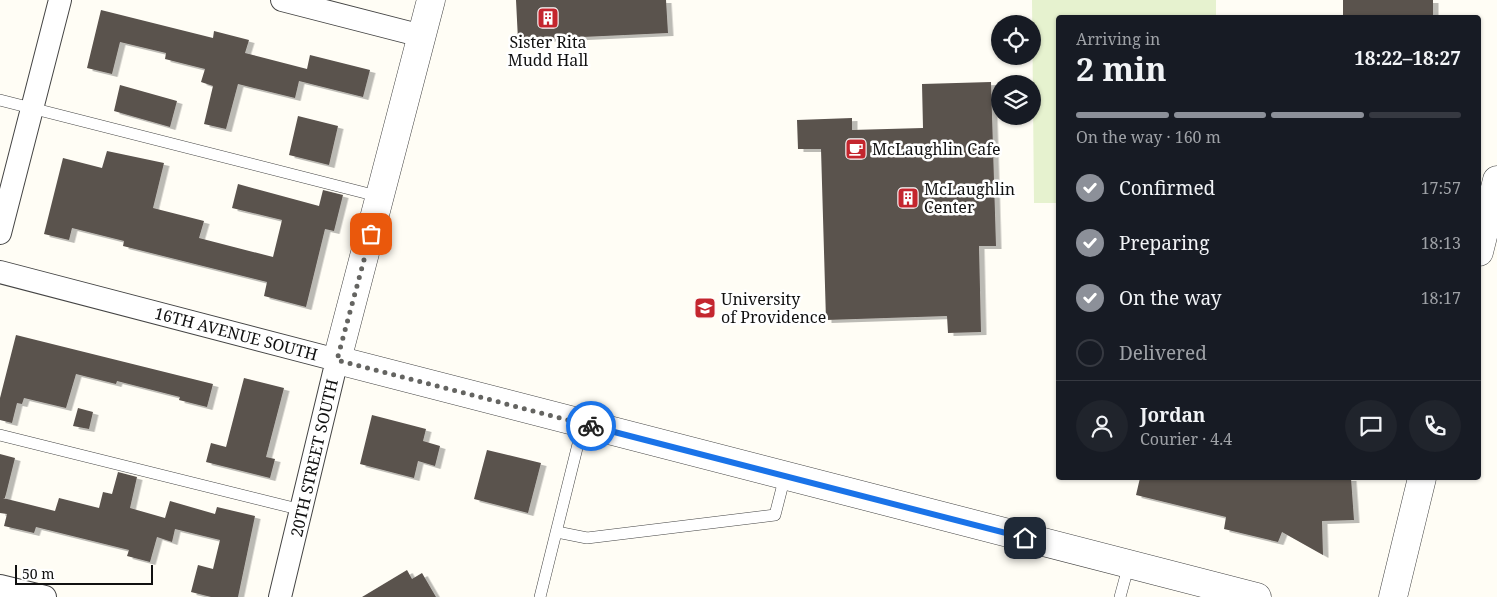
<!DOCTYPE html>
<html lang="en">
<head>
<meta charset="utf-8">
<style>
	:root { --surface:#171b24; --page:#20242c; --text:#f1f3f6; --muted:#9ea1a6; --line:#363941; --accent:#8c9099 }
	body { margin:0; font-family:"Noto Serif",serif; background:var(--page); color:var(--text); height:100vh; display:flex; flex-direction:column; font-size:19px; white-space:nowrap }
	* { box-sizing:border-box; margin:0 }
	p { font-size:16px; color:var(--muted) }
	.icon { flex:none; width:28px; height:28px; fill:none; stroke:currentColor; stroke-width:2; stroke-linecap:round; stroke-linejoin:round }
	.map { position:relative; flex:1; overflow:hidden }
	.side { position:absolute; left:1056px; top:15px; width:425px; height:465px; display:flex; flex-direction:column; background:var(--surface); border-radius:5px; box-shadow:0 1px 4px #0004 }
	.side>* { flex:none }
	.fabs { position:absolute; left:991px; top:15px; display:grid; gap:10px }
	.fabs a { display:grid; place-items:center; width:50px; height:50px; border-radius:50%; background:var(--surface); box-shadow:0 1px 4px #0004; font-size:25px }
	.scale { position:absolute; left:15px; bottom:12px; width:138px; box-sizing:border-box; padding-left:5px; border:2px solid #111; border-top:0; font-size:14px; line-height:18px; white-space:nowrap; color:#111; -webkit-text-stroke:4px #fff; paint-order:stroke }
	.pin { position:absolute; display:grid; place-items:center; width:42px; height:42px; color:#fff; margin:-21px; border-radius:10px; box-shadow:0 2px 8px #0006 }
	.courier { position:absolute; display:grid; place-items:center; width:50px; height:50px; margin:-25px; border:4px solid #1a73e8; border-radius:50%; background:#fff; color:#222; box-shadow:0 1px 6px #0007 }
	.overview em { font-style:normal; font-weight:700 }
	.overview div { display:flex; flex-direction:column-reverse }
	.overview { display:flex; align-items:center; justify-content:space-between; height:85px; padding:0 20px }
	h1 { font-size:32px; font-weight:700; line-height:38px }
	.bar { display:grid; grid-template-columns:repeat(4,1fr); gap:8px 5px; align-content:center; height:60px; padding:0 20px }
	.bar i { height:6px; border-radius:4px; background:var(--line) }
	.bar .selected { background:var(--accent) }
	.bar p { grid-column:span 4 }
	.line { display:flex; align-items:center; gap:12px; padding:0 20px; border-top:1px solid var(--line) }
	.line div { flex:1 }
	.round { display:grid; place-items:center; flex:none; width:52px; height:52px; border-radius:26px; background:var(--page) }
	ol { padding:0 20px; list-style:none }
	li { display:flex; align-items:center; gap:15px; height:55px }
	li p { margin-inline-start:auto }
	li .icon { padding:5px; border-radius:50%; background:var(--accent); color:#fff; stroke-width:4 }
	li:last-child { color:var(--muted) }
	li i { width:28px; height:28px; border:2px solid var(--line); border-radius:50% }
	.map>svg:first-child { display:block }
</style>
</head>
<body>
<div class="map">
<svg width="1497" height="597" viewBox="0 0 1497 597">
	<defs>
		<filter id="shadow"><feDropShadow dx="5.5" dy="3" stdDeviation="0" flood-color="#0004"/></filter>
	</defs>
	<rect width="100%" height="100%" fill="#fffdf5"/>
	<!-- pitch -->
	<path fill="#e6f2cf" d="M1032,0H1216V17L1059,18V203H1034Z"/>
	<!-- building -->
	<path fill="#5a524d" filter="url(#shadow)" d="M516,0H666L668,33L518,40Z
		M1343,0H1433V18H1343Z
		M101,10L213,38L214,31L249,40L245,53L307,69L310,55L370,70L363,97L299,81L295,98L238,84L226,129L204,124L213,86L201,82L205,69L165,59L166,53L120,42L112,74L87,68Z
		M991,82L996,246H979L981,332L948,333L947,316L826,320L821,149H798L797,120L852,118V130L923,128L922,84Z
		M120,85L177,101L170,127L114,111Z
		M298,116L338,126L329,165L289,155Z
		M107,151L164,163L153,208L204,221L199,238L273,257L282,220L232,208L238,184L319,206L323,190L343,195L334,231L325,229L306,307L264,296L267,282L123,246L124,241L72,228L69,240L44,234L63,158L102,168Z
		M16,335L213,384L207,407L179,400L180,397L117,381L116,384L76,374L66,408L24,398L22,404L17,403L12,423L0,420V398Z
		M244,378L284,388L266,457L275,459L270,478L206,462L211,443L226,447Z
		M78,408L93,412L89,429L73,426Z
		M372,415L426,429L423,441L440,446L435,466L418,461L414,478L360,464Z
		M487,450L541,463L528,513L474,499Z
		M0,454L15,458L5,498H3L55,511L59,498L99,508L103,492L112,494L118,472L137,477L130,508L165,518L170,501L215,514L217,507L255,516L238,597H211L191,592L198,565L213,569L220,540L175,529L172,542L157,537L150,562L127,556L129,550L36,527L34,533L4,526L7,514L0,513Z
		M1140,478H1351L1354,520L1322,521L1323,555L1282,532L1278,542L1224,529L1226,517L1136,495Z
		M407,570L412,579L422,573L436,597H362Z"/>
	<g fill="none" stroke-linecap="round" stroke-linejoin="round">
		<!-- service casing -->
		<g stroke="#444" stroke-width="12">
			<path id="service" d="M0,100L381,197
				M0,435L302,510
				M557,532L587,538L775,515L785,476
				M540,597L583,424
				M1120,597L1129,564"/>
		</g>
		<!-- minor casing -->
		<g stroke="#444" stroke-width="24">
			<g id="minor">
				<path d="M282,0L422,36"/>
				<path d="M0,233L60,0"/>
				<path id="s1" d="M0,272L337,360L280,597"/>
				<path d="M0,586L45,597"/>
			</g>
		</g>
		<!-- tertiary casing -->
		<g stroke="#444" stroke-width="29">
			<path id="tertiary" d="M431,0L337,360L1257,597
				M1479,252L1497,180
				M1393,597L1422,478"/>
		</g>
		<!-- service -->
		<use href="#service" stroke="#fff" stroke-width="11"/>
		<!-- minor -->
		<use href="#minor" stroke="#fff" stroke-width="22"/>
		<!-- tertiary -->
		<use href="#tertiary" stroke="#fff" stroke-width="28"/>
	</g>
	<g fill="none" stroke-linecap="round" stroke-linejoin="round">
		<!-- done -->
		<path stroke="#646461" stroke-width="5" stroke-dasharray="0 9" d="M371,234L337,360L591,426"/>
		<!-- route -->
		<path stroke="#1a73e8" stroke-width="6" d="M591,426L1025,538"/>
	</g>
	<!-- icons -->
	<defs>
		<g id="building-square" transform="scale(1.125)"><rect x="-9" y="-9" width="18" height="18" rx="4" fill="#c4262e" stroke="#fff"/><path d="M-4-6H4V6H1V3H-1V6H-4ZM-2.5-4.3h1.7v1.8h-1.7ZM.8-4.3h1.7v1.8H.8ZM-2.5-1h1.7V.8h-1.7ZM.8-1h1.7V.8H.8Z" fill="#fff"/></g>
		<g id="cafe-square" transform="scale(1.125)"><rect x="-9" y="-9" width="18" height="18" rx="4" fill="#c4262e" stroke="#fff"/><path d="M-5.5-4.5H6V0H3Q3 3.5 0 3.5H-2.5Q-5.5 3.5-5.5 0ZM3-3.2v2h1.7v-2ZM-6 4.5H4V6H-6Z" fill="#fff"/></g>
		<g id="university-square" transform="scale(1.125)"><rect x="-9" y="-9" width="18" height="18" rx="4" fill="#c4262e" stroke="#fff"/><path d="M0-5L7-2L0 1L-7-2ZM-4 1L0 2.5L4 1V4Q0 6-4 4Z" fill="#fff"/></g>
	</defs>
	<g fill-rule="evenodd">
		<use href="#building-square" x="548" y="18"/>
		<use href="#cafe-square" x="856" y="149"/>
		<use href="#building-square" x="908" y="198"/>
		<use href="#university-square" x="705" y="308"/>
	</g>
	<g text-anchor="middle" stroke-width="5" stroke-linejoin="round" paint-order="stroke">
		<!-- poi labels -->
		<g font-size="16" fill="#111" stroke="#fff" text-anchor="start">
			<text x="548" y="48" text-anchor="middle">Sister Rita<tspan x="548" dy="18">Mudd Hall</tspan></text>
			<text x="872" y="155">McLaughlin Cafe</text>
			<text x="924" y="195">McLaughlin<tspan x="924" dy="18">Center</tspan></text>
			<text x="721" y="305">University<tspan x="721" dy="18">of Providence</tspan></text>
		</g>
		<!-- street labels -->
		<g font-size="16" fill="#111" stroke="#fff">
			<text dy="6" stroke="none"><textPath href="#s1" startOffset="244">16TH AVENUE SOUTH</textPath></text>
			<text transform="translate(314 458) rotate(-77)" y="6">20TH STREET SOUTH</text>
		</g>
	</g>
</svg>
<div class="fabs">
<a><svg class="icon" aria-label="locate" viewBox="0 0 24 24"><circle cx="12" cy="12" r="6"/><path d="M12 2v4M12 18v4M2 12h4M18 12h4"/></svg></a>
<a><svg class="icon" aria-label="layers" viewBox="0 0 24 24"><path d="M12 4l9 5-9 5-9-5zM3 14l9 5 9-5"/></svg></a>
</div>
<div class="scale">50 m</div>
<div class="pin" style="left:371px;top:234px;background:#ea580c"><svg class="icon" aria-label="bag" viewBox="0 0 24 24"><path d="M5 8h14l-1 12H6zM9 8a3 3 0 0 1 6 0"/></svg></div>
<div class="pin" style="left:1025px;top:538px;background:#1f2937"><svg class="icon" aria-label="home" viewBox="0 0 24 24"><path d="M3 11l9-7 9 7M6 9v11h12V9"/></svg></div>
<div class="courier" style="left:591px;top:426px"><svg class="icon" aria-label="bike" viewBox="0 0 24 24"><circle cx="6" cy="16" r="4"/><circle cx="18" cy="16" r="4"/><path d="M6 16l4-8h5l3 8M10 8l3 8H6M13 5h3"/></svg></div>
<section class="side">
<div class="overview"><div><h1>2 min</h1><p>Arriving in</p></div><em>18:22–18:27</em></div>
<div class="bar"><i class="selected"></i><i class="selected"></i><i class="selected"></i><i></i><p>On the way · 160 m</p></div>
<ol>
<li><svg class="icon" aria-label="check" viewBox="0 0 24 24"><path d="M5 12l5 5 9-10"/></svg>Confirmed<p>17:57</p></li>
<li><svg class="icon" aria-label="check" viewBox="0 0 24 24"><path d="M5 12l5 5 9-10"/></svg>Preparing<p>18:13</p></li>
<li><svg class="icon" aria-label="check" viewBox="0 0 24 24"><path d="M5 12l5 5 9-10"/></svg>On the way<p>18:17</p></li>
<li><i></i>Delivered</li>
</ol>
<div class="line" style="height:90px"><a class="round"><svg class="icon" aria-label="person" viewBox="0 0 24 24"><circle cx="12" cy="8" r="4"/><path d="M4 21q1-7 8-7t8 7"/></svg></a><div><b>Jordan</b><p>Courier · 4.4</p></div><a class="round"><svg class="icon" aria-label="chat" viewBox="0 0 24 24"><path d="M4 5h16v11H9l-5 4z"/></svg></a><a class="round"><svg class="icon" aria-label="phone" viewBox="0 0 24 24"><path d="M5 4h4l2 5-3 2q2 4 5 5l2-3 5 2v4C11 20 4 13 5 4z"/></svg></a></div>
</section>
</div>
</body>
</html>
